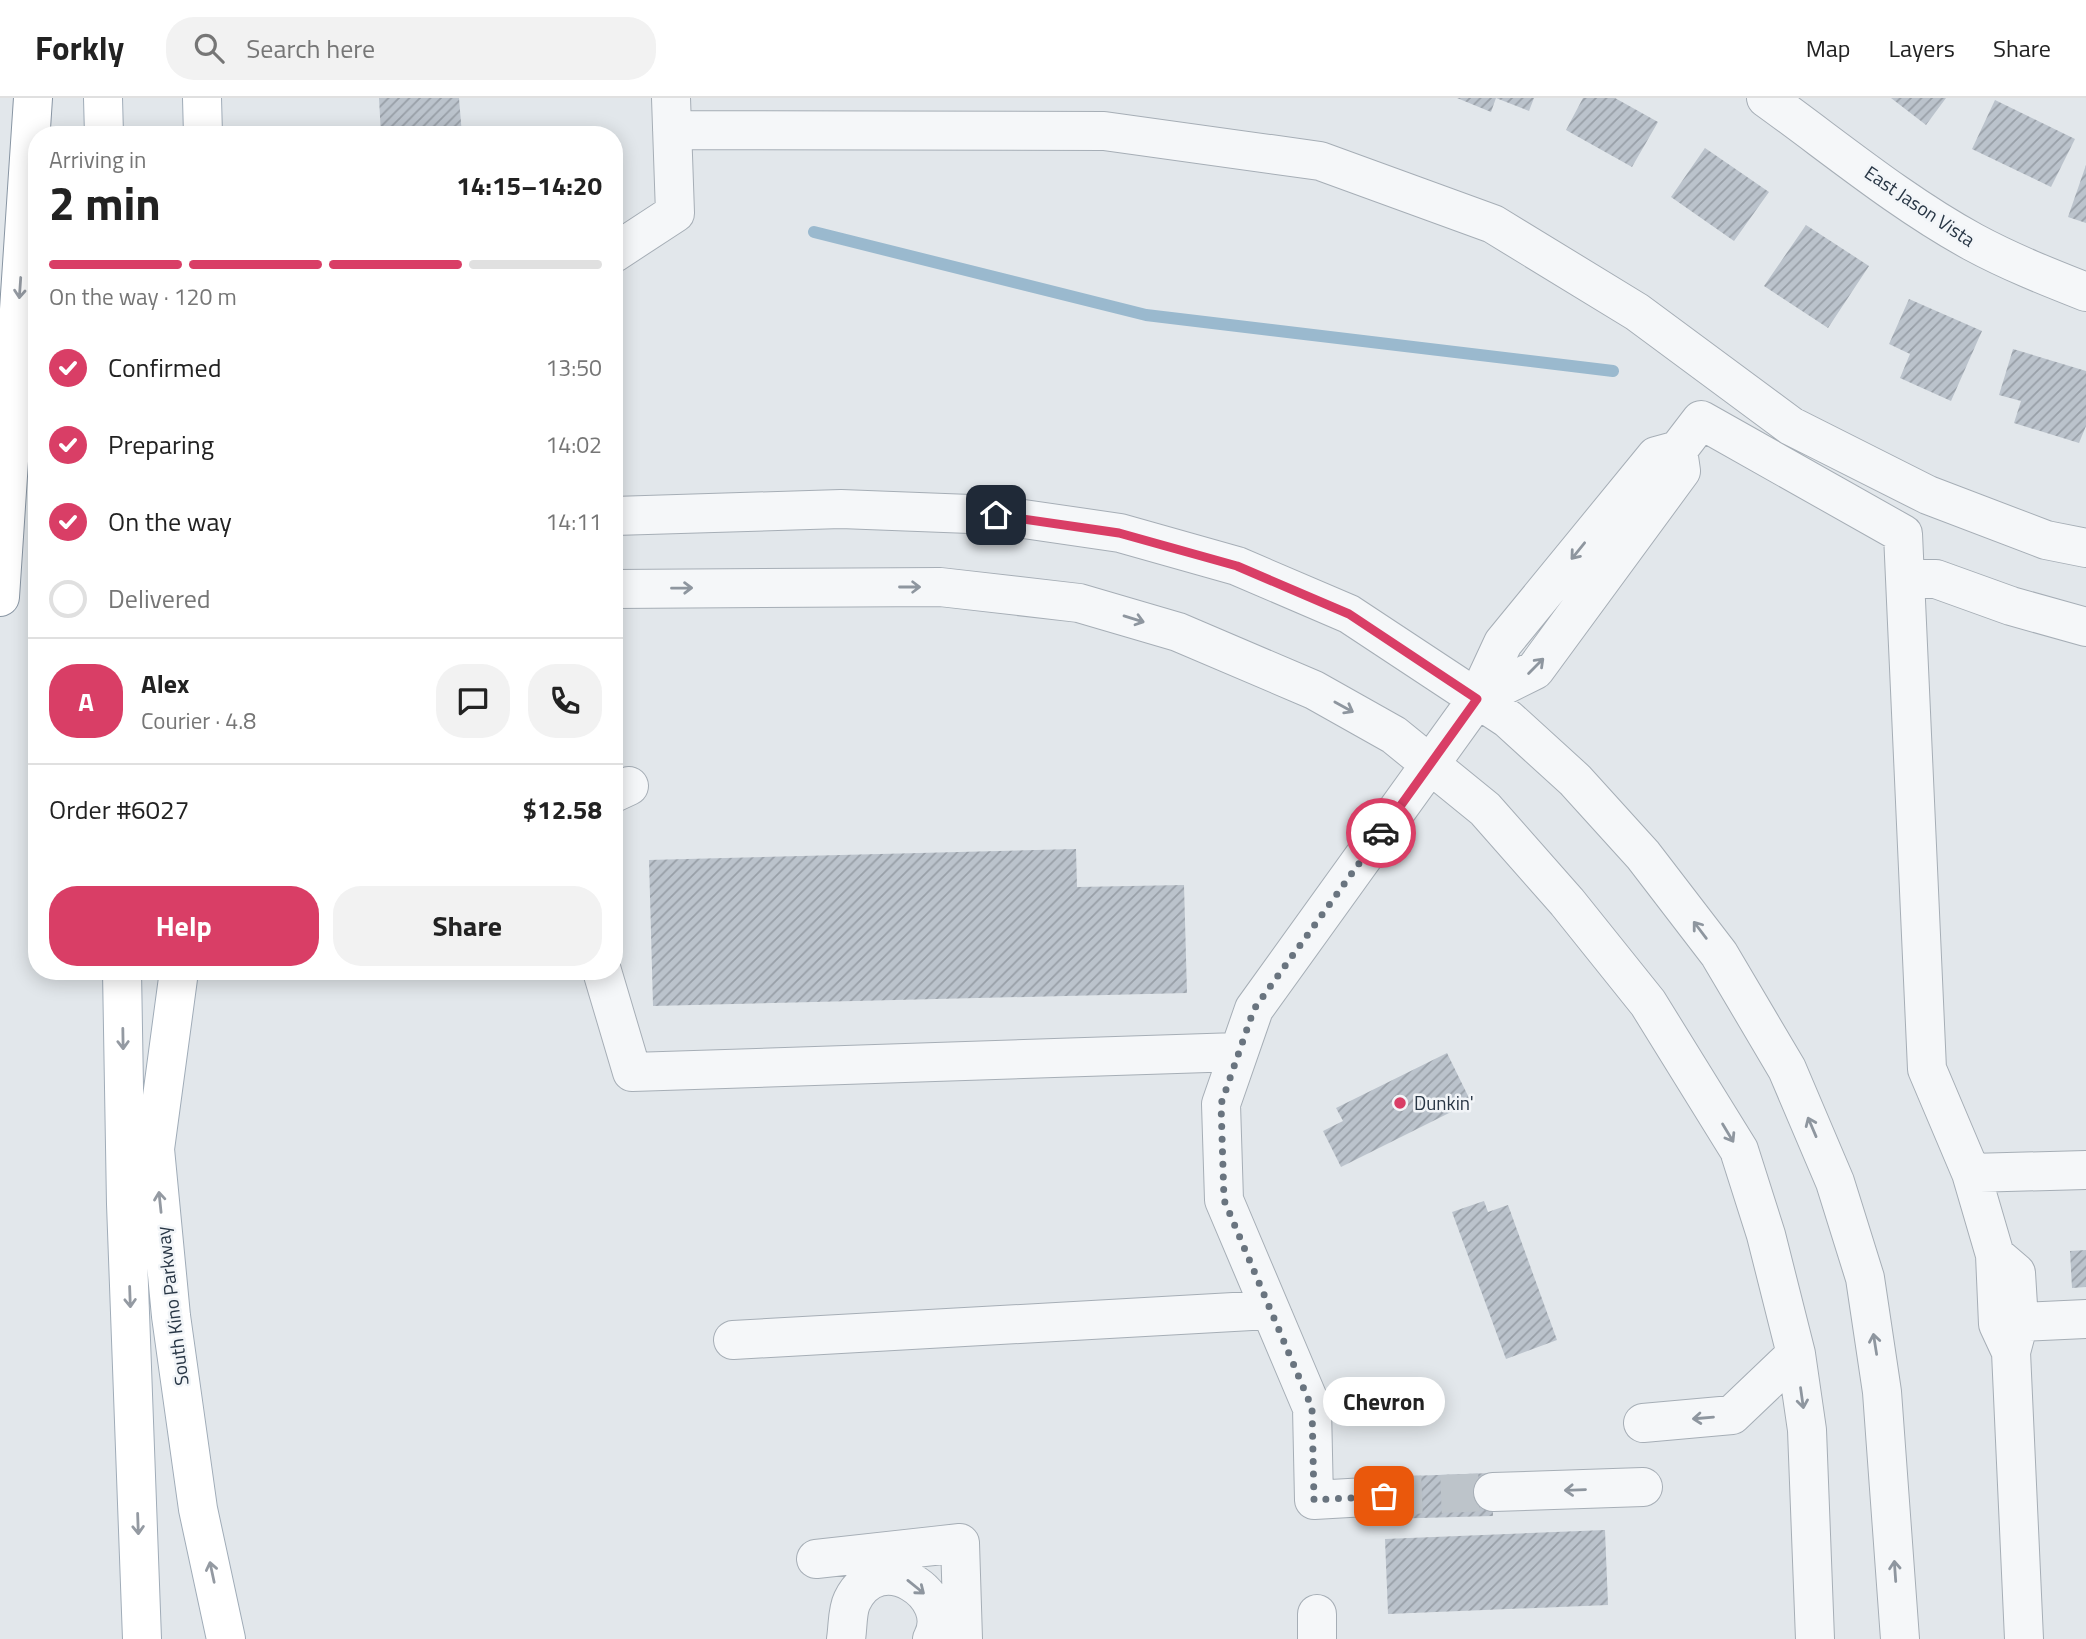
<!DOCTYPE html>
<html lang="en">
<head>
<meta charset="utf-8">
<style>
	:root { --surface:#fff; --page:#f2f2f2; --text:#222; --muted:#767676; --line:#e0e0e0; --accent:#d93e66 }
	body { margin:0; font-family:"Titillium Web",sans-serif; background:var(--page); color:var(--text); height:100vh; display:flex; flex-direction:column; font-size:26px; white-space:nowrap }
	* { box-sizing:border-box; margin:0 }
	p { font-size:23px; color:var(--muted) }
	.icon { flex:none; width:38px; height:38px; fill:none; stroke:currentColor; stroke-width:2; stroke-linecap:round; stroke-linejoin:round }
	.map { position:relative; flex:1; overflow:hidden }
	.side { position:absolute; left:28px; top:28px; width:595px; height:854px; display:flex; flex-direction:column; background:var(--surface); border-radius:28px; box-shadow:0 4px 18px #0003 }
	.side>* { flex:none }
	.pin { position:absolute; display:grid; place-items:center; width:60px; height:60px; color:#fff; margin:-30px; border-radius:14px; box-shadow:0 4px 10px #0006 }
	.courier { position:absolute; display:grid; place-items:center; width:70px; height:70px; margin:-35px; border:5px solid #d93e66; border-radius:50%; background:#fff; color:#222; box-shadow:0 2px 9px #0007 }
	.bubble { position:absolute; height:49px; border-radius:24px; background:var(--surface); box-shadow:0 4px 18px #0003; font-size:23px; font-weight:700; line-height:49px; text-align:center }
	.headline em { font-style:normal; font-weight:700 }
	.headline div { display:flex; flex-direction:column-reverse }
	.headline { display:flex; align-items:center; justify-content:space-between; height:119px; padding:0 21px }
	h1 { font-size:46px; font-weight:700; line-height:52px }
	.bar { display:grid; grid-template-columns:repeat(4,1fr); gap:10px 7px; align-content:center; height:84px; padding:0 21px }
	.bar i { height:9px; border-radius:5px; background:var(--line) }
	.bar .current { background:var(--accent) }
	.bar p { grid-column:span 4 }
	.line { display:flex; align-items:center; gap:18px; padding:0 21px; border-top:2px solid var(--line) }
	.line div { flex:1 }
	.round { display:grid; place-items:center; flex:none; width:74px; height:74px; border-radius:28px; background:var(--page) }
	ol { padding:0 21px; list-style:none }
	li { display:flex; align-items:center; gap:21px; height:77px }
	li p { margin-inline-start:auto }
	li .icon { padding:7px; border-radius:50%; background:var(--accent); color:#fff; stroke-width:4 }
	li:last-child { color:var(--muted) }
	li i { width:38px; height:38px; border:4px solid var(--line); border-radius:50% }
	.button { display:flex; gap:14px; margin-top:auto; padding:14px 21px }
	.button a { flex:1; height:80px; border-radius:28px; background:var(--accent); color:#fff; font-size:28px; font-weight:700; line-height:80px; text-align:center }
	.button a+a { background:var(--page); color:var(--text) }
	header { display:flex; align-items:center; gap:42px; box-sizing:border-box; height:98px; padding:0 35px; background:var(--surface); border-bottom:2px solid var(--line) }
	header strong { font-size:33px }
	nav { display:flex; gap:38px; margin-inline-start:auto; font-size:24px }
	.search { width:490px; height:63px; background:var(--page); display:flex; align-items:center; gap:18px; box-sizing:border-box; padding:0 24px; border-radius:28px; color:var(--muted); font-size:26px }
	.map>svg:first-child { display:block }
</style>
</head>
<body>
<header>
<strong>Forkly</strong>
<div class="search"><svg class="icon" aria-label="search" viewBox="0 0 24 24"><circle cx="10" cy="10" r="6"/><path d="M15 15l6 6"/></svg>Search here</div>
<nav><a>Map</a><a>Layers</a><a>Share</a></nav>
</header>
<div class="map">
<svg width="2086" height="1541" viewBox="0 0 2086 1541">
	<defs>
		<pattern id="building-hatch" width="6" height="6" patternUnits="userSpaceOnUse" patternTransform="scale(1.75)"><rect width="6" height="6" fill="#bbc3cc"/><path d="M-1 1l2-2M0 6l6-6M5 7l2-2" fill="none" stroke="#989fa7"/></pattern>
	</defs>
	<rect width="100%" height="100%" fill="#e2e7eb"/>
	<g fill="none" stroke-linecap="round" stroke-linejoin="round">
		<!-- stream -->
		<path stroke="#9ab9ce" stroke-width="12" d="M814,134L1146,217L1613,273"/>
	</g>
	<!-- building -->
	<path fill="url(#building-hatch)" d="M379,0H459L462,37H381Z
		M1457,0H1534L1529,13L1496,0L1491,14Z
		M1583,0H1615L1658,24L1632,69L1566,32Z
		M1891,0H1946L1926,27Z
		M1995,2L2075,41L2051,89L1972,51Z
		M1705,50L1769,94L1734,143L1671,99Z
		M2086,67V125L2068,119Z
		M1806,127L1869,168L1828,230L1764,188Z
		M1909,201L1982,233L1951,303L1900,280L1910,256L1889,246Z
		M2013,251L2086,273V328L2079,345L2014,325L2021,303L1999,297Z
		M1076,751L1077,789L1184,787L1187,895L653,908L649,762Z
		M1447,955L1471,1004L1341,1069L1323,1033L1343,1023L1336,1010Z
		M1484,1103L1488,1114L1508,1107L1557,1242L1506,1261L1452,1114Z
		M2086,1152V1189L2072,1190L2070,1153Z
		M1492,1375L1493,1418L1385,1421L1383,1379Z
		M1605,1432L1608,1507L1388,1516L1385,1441Z"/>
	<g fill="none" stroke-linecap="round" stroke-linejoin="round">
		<!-- minor-tunnel -->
		<path stroke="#bdc4ca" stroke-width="38" stroke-dasharray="38 19" stroke-linecap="butt" d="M1384,1398L1493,1394"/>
		<!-- minor casing -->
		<g stroke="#a6aeb6" stroke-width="40">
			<path id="minor" d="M1766,0C1834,49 1900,104 1973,144C2010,164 2048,179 2086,194
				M672,32L1104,33L1320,63L1493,126L1637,214L1791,328L1928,397L2046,442L2086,450
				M614,155L675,115L671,0
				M1678,352L1701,322L1903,436L1927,971L1971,1075L1995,1157L1998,1226L2011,1254L2019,1224L2016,1175L1995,1157
				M614,418L841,411L996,417L1120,435L1237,468L1349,516L1508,621L1575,682L1643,757L1719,856L1787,971L1835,1084L1865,1180L1882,1294L1900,1541
				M1906,481H1936L2011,508L2086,529
				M614,491L940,489L1079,505L1178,534L1314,592L1394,637L1485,711L1567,804L1648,905L1739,1052L1766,1137L1796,1256L1807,1332L1815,1541
				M614,695L629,688
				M602,873L632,974L1238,954
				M1971,1075L2086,1072
				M2019,1224L2086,1221
				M733,1242L1269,1212
				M2011,1254L2024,1541
				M1643,1325L1732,1317L1796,1256
				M1493,1394L1643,1389
				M1384,1398L1314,1402L1312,1310L1224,1102L1221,1006L1254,911L1477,601L1503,545L1656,358L1678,352L1681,373L1535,572L1477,601
				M816,1461L960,1445L963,1541
				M1317,1516V1541
				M846,1541C848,1529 847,1513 852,1503C880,1446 956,1498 932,1541"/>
		</g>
		<!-- major casing -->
		<g stroke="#a0acb8" stroke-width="40">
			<path id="major" d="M103,0L104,37
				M202,0L203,37
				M122,873L126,1106L142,1541
				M179,873L155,1051L171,1218L198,1411L226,1541"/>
		</g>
		<!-- highway casing -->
		<g stroke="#8895a3" stroke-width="40">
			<path id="highway" d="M0,499L33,0"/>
		</g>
		<!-- minor -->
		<use href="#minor" stroke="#f5f7f9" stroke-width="38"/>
		<!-- major -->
		<use href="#major" stroke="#fff" stroke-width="38"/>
		<!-- highway -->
		<use href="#highway" stroke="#fff" stroke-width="38"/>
	</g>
	<!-- one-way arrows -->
	<defs><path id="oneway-shaft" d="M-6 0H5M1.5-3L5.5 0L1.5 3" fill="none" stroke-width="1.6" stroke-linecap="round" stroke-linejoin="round" transform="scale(1.75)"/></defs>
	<g stroke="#949aa2">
		<use href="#oneway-shaft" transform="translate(20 190) rotate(94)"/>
		<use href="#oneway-shaft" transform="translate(123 941) rotate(89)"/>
		<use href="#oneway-shaft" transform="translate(160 1104) rotate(-96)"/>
		<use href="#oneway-shaft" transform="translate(130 1199) rotate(88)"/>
		<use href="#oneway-shaft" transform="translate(138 1426) rotate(88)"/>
		<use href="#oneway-shaft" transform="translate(212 1474) rotate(-102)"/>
	</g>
	<g stroke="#8e969f">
		<use href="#oneway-shaft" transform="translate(1578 453) rotate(129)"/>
		<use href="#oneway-shaft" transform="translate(910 489)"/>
		<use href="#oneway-shaft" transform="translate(682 490) rotate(-1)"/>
		<use href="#oneway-shaft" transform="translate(1134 521) rotate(17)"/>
		<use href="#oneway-shaft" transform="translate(1536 568) rotate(-45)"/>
		<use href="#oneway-shaft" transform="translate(1344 609) rotate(29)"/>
		<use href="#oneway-shaft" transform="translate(1700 832) rotate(-127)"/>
		<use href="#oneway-shaft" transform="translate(1812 1029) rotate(-113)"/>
		<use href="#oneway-shaft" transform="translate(1728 1035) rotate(59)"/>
		<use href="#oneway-shaft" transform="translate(1875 1246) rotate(-99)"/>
		<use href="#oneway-shaft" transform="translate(1802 1300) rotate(82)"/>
		<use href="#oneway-shaft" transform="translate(1703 1320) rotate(175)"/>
		<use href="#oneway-shaft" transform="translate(1575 1392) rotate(178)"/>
		<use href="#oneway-shaft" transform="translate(1895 1473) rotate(-94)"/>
		<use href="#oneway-shaft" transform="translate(916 1489) rotate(39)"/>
	</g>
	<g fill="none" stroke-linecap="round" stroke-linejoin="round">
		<!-- done -->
		<path stroke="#69747f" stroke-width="7" stroke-dasharray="0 12.6" d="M1381,735L1254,911L1221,1006L1224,1102L1312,1310L1314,1402L1384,1398"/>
		<!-- route -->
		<path stroke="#d93e66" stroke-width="9" d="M996,417L1119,435L1237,468L1349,516L1477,601L1381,735"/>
	</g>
	<!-- markers -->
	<circle fill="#d93e66" stroke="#f2f5f8" stroke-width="2.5" cx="1400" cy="1005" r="7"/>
	<g text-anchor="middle" stroke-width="5" stroke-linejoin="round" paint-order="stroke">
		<!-- street labels -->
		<g font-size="19" fill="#283645" stroke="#f2f5f8">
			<text transform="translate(1920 108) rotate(34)" y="7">East Jason Vista</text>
			<text transform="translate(172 1208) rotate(-97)" y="7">South Kino Parkway</text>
		</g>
		<!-- poi labels -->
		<g font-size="19" fill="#283645" stroke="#f2f5f8" text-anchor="start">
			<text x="1414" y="1012">Dunkin'</text>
		</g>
	</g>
</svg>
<div class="pin" style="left:1384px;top:1398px;background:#ea580c"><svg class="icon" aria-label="bag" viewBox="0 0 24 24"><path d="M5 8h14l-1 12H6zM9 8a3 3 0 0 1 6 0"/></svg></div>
<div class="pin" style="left:996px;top:417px;background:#1f2937"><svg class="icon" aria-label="home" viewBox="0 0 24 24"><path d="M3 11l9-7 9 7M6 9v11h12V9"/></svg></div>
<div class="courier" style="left:1381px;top:735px"><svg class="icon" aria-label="car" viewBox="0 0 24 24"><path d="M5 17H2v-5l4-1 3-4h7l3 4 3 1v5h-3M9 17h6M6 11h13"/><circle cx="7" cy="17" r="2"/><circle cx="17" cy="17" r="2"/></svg></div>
<div class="bubble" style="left:1323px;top:1279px;width:122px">Chevron</div>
<section class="side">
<div class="headline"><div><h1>2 min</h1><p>Arriving in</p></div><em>14:15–14:20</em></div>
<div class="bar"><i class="current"></i><i class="current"></i><i class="current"></i><i></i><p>On the way · 120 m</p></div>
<ol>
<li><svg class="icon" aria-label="check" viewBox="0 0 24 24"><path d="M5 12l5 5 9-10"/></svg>Confirmed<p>13:50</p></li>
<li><svg class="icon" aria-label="check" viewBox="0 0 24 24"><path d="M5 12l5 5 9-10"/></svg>Preparing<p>14:02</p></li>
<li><svg class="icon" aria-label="check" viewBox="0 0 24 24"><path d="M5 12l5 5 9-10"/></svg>On the way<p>14:11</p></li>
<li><i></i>Delivered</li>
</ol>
<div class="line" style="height:126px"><b class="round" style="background:var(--accent);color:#fff">A</b><div><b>Alex</b><p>Courier · 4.8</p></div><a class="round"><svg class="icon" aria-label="chat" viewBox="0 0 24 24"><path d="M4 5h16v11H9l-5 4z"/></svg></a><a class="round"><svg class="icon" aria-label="phone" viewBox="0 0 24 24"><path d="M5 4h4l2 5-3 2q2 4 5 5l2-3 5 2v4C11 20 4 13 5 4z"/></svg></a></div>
<div class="line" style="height:91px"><div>Order #6027</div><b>$12.58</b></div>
<div class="button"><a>Help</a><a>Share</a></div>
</section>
</div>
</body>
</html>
